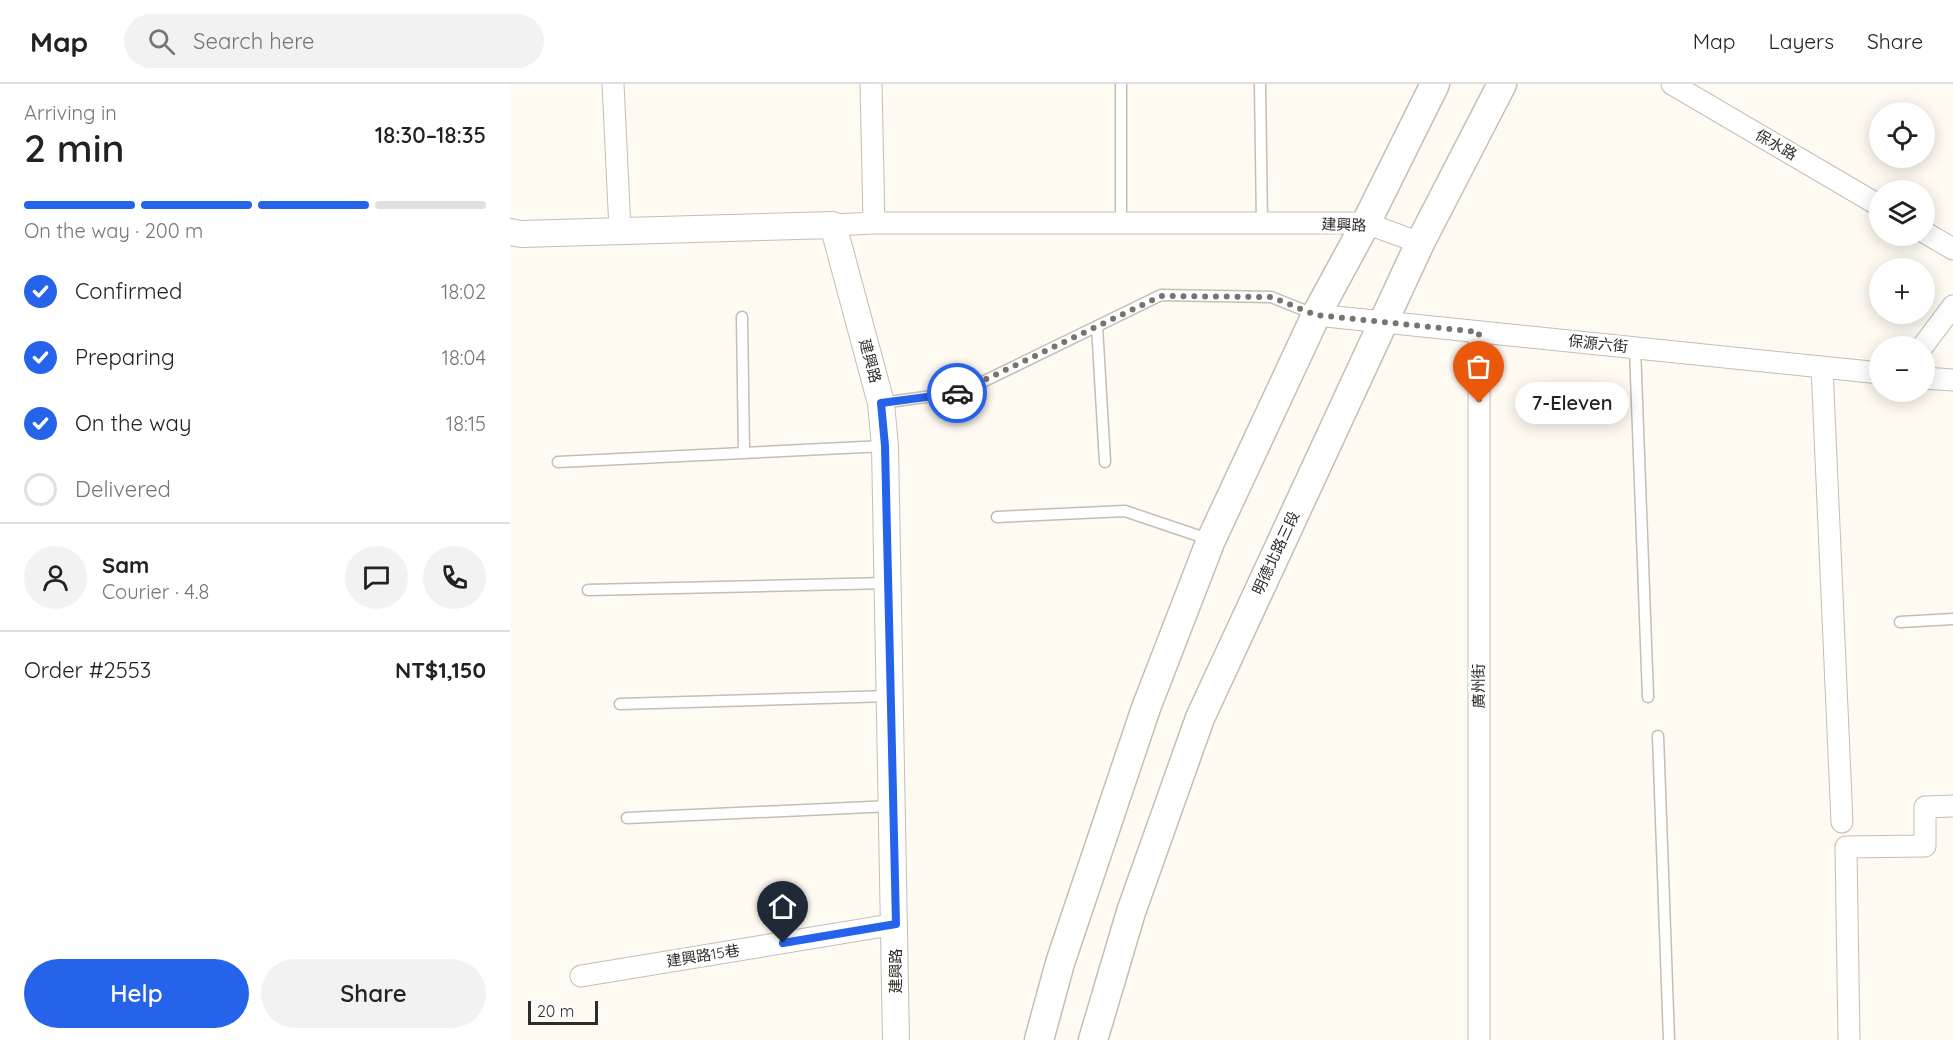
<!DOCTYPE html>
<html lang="en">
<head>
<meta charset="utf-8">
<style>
	:root { --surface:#fff; --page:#f2f2f2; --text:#222; --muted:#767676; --line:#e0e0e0; --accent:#2563eb }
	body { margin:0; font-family:Quicksand,"Noto Sans TC",sans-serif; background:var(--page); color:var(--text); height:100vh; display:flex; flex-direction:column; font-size:22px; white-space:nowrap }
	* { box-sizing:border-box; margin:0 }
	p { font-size:20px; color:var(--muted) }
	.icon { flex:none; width:33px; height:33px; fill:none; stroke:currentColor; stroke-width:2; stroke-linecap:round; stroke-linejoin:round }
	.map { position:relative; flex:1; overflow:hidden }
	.drawer { display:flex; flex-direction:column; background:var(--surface); width:510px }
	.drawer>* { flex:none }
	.fabs { position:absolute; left:1359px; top:18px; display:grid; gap:12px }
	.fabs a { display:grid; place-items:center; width:66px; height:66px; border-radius:50%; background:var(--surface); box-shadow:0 3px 15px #0003; font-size:30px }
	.scale { position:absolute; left:18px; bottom:15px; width:70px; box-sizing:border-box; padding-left:6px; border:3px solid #2e2c28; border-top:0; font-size:16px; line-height:21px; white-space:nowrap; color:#2e2c28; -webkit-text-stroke:4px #fff; paint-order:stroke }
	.pin { position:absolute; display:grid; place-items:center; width:51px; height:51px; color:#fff; margin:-62px -26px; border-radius:50% 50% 50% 0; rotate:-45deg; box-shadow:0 0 6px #0007 }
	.pin .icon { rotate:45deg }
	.courier { position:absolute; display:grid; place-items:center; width:60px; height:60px; margin:-30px; border:4px solid #2563eb; border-radius:50%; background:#fff; color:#222; box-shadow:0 2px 8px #0007 }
	.bubble { position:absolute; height:42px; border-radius:21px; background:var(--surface); box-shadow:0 3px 15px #0003; font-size:20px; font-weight:600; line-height:42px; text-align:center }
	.summary em { font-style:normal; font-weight:600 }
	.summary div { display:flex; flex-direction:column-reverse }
	.summary { display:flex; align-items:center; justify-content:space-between; height:102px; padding:0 24px }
	h1 { font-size:39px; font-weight:600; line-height:45px }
	.bar { display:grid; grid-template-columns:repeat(4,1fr); gap:9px 6px; align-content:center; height:72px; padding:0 24px }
	.bar i { height:8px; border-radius:4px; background:var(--line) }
	.bar .selected { background:var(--accent) }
	.bar p { grid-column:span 4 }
	.line { display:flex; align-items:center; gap:15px; padding:0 24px; border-top:2px solid var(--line) }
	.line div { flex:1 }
	.round { display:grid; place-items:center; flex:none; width:63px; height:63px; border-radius:32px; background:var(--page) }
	ol { padding:0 24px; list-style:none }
	li { display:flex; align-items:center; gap:18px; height:66px }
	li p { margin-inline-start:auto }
	li .icon { padding:6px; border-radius:50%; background:var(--accent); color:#fff; stroke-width:4 }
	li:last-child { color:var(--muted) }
	li i { width:33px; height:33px; border:3px solid var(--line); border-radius:50% }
	.button { display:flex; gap:12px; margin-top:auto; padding:12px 24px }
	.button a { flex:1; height:69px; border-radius:36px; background:var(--accent); color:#fff; font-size:24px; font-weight:600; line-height:69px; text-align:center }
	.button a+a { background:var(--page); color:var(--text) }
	header { display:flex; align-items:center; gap:36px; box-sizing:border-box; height:84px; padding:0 30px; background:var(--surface); border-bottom:2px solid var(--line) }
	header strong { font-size:28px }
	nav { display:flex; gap:33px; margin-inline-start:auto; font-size:21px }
	.search { width:420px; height:54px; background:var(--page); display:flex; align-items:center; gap:15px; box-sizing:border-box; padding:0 21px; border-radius:33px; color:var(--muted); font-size:22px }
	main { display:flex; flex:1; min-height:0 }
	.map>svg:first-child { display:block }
</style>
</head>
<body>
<header>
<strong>Map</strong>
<div class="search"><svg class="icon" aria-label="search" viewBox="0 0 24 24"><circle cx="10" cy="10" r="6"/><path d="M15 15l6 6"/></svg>Search here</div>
<nav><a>Map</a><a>Layers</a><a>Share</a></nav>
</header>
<main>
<section class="drawer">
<div class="summary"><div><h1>2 min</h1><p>Arriving in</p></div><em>18:30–18:35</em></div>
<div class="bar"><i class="selected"></i><i class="selected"></i><i class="selected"></i><i></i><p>On the way · 200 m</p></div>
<ol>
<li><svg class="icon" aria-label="check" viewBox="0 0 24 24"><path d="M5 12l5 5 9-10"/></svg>Confirmed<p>18:02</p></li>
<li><svg class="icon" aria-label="check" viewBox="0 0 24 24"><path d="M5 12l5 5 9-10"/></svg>Preparing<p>18:04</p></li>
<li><svg class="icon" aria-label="check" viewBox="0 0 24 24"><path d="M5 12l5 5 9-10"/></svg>On the way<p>18:15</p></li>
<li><i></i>Delivered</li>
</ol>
<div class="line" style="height:108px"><a class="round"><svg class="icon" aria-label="person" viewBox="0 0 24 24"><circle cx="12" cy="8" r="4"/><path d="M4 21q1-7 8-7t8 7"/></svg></a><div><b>Sam</b><p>Courier · 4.8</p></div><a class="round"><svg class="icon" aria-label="chat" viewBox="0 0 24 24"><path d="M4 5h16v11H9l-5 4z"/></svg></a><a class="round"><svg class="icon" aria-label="phone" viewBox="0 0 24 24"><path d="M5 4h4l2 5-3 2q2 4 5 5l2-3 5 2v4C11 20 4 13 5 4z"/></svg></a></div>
<div class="line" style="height:78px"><div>Order #2553</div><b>NT$1,150</b></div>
<div class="button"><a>Help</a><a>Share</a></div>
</section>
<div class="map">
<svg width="1443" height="956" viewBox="0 0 1443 956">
	<rect width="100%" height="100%" fill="#fffbf2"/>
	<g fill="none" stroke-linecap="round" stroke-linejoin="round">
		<!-- service casing -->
		<g stroke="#c4bfb4" stroke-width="13">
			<path id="service" d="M611,0V139
				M750,0L752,139
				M232,233L234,369
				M587,242L595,378
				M1125,264L1138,613
				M371,319L452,308L651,211L761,213L806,231
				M48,378L374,362
				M487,433L615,427L701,456
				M78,506L377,499
				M1390,538L1443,535
				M110,620L380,612
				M1148,652L1159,956
				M117,734L382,722"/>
		</g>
		<!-- minor casing -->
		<g stroke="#c4bfb4" stroke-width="23">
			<path id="minor" d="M103,0L110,146
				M361,0L364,139
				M1162,0L1370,122
				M323,141L364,139H856L910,159
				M1414,148L1443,165
				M806,231L1370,289
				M969,248V956
				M1413,262L1443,222
				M1312,283L1332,738
				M1414,294L1443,296
				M71,892L386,840
				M1339,956L1336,763L1415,762V723L1443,722"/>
		</g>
		<!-- tertiary casing -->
		<g stroke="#c4bfb4" stroke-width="28">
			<path id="tertiary" d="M0,148L11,150L323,141L371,319L375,362L386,956"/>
		</g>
		<!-- secondary casing -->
		<g stroke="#c4bfb4" stroke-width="31">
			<path id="secondary" d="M529,956L550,879L636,624L701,456L806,231L856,139L925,0
				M583,956L621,828L690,634L910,159L992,0"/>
		</g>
		<!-- service -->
		<use href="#service" stroke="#fff" stroke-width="10"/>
		<!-- minor -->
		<use href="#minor" stroke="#fff" stroke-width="21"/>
		<!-- tertiary -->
		<use href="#tertiary" stroke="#fff" stroke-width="26"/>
		<!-- secondary -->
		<use href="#secondary" stroke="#fff" stroke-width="28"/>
	</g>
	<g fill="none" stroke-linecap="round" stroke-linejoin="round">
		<!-- done -->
		<path stroke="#77746f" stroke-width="6" stroke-dasharray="0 10.8" d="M447,309L651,212L761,213L806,231L969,248V319"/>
		<!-- route -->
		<path stroke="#2563eb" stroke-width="8" d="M273,859L386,840L375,362L371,319L447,309"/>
	</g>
	<g text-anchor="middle" stroke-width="6" stroke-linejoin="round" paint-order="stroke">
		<!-- street labels -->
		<g font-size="15" fill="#2e2c28" stroke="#fff">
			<text transform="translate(1266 61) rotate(30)" y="5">保水路</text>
			<text transform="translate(834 141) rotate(2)" y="5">建興路</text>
			<text transform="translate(1088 260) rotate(6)" y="5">保源六街</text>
			<text transform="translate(360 277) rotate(75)" y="5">建興路</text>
			<text transform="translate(766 469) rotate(-65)" y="5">明德北路三段</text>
			<text transform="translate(969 602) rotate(-90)" y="5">廣州街</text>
			<text transform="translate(193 872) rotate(-9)" y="5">建興路15巷</text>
			<text transform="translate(386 887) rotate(-90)" y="5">建興路</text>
		</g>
	</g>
</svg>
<div class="fabs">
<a><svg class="icon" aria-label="locate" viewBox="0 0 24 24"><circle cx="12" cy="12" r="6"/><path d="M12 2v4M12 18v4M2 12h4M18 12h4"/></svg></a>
<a><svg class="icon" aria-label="layers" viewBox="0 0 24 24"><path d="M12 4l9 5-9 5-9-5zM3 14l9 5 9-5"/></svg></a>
<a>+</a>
<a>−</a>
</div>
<div class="scale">20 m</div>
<div class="pin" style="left:969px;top:319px;background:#ea580c"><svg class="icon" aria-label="bag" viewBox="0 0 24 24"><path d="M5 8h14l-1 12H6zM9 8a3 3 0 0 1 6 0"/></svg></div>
<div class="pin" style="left:273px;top:859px;background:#1f2937"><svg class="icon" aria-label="home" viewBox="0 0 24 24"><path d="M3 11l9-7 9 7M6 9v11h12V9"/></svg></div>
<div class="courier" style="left:447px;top:309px"><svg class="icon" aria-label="car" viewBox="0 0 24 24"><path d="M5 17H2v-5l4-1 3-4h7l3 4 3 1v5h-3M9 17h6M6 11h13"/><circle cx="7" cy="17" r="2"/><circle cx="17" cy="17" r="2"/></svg></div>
<div class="bubble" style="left:1005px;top:298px;width:114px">7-Eleven</div>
</div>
</main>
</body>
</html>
